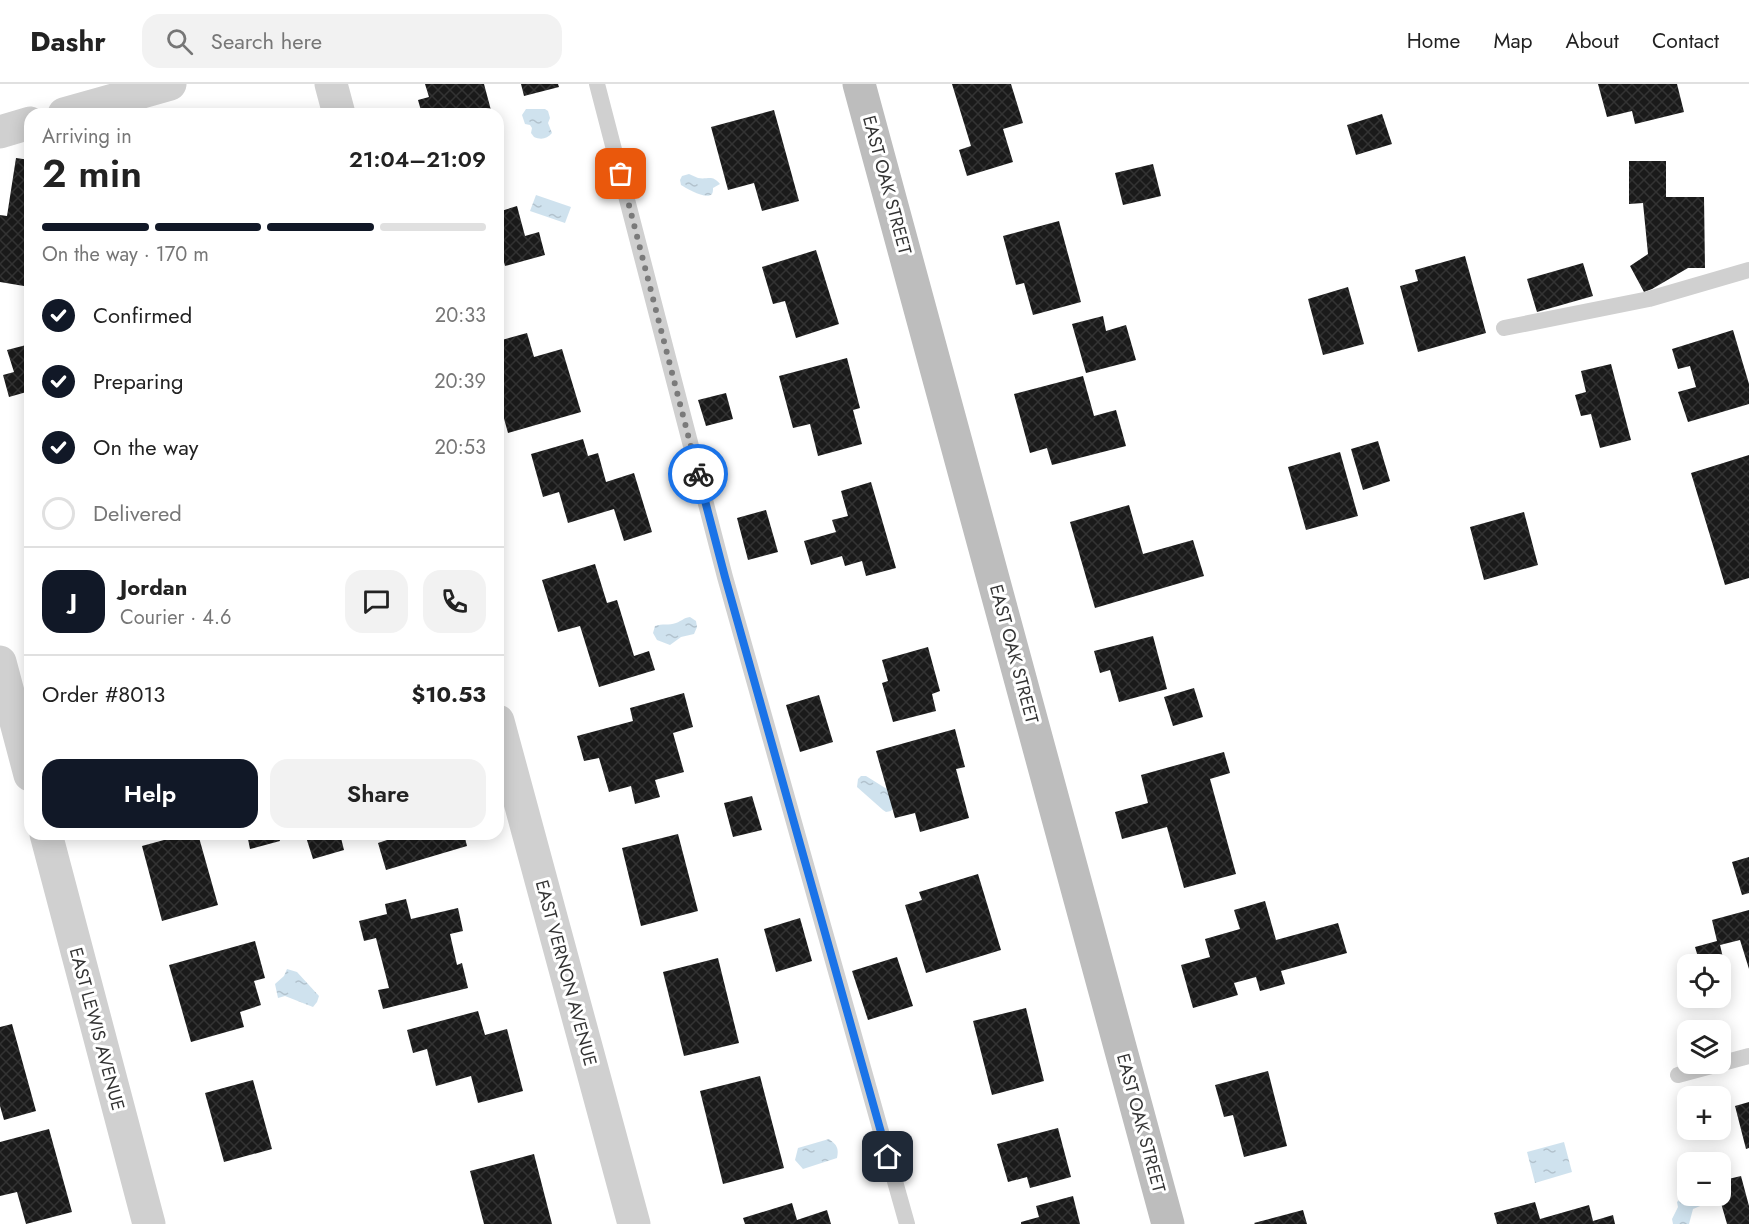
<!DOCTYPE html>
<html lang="en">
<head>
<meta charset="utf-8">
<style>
	:root { --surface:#fff; --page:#f2f2f2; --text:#222; --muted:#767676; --line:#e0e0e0; --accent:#111827 }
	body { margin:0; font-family:Jost,sans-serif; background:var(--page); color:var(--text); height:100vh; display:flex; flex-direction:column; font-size:22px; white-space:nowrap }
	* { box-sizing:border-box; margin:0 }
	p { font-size:20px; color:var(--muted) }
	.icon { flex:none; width:33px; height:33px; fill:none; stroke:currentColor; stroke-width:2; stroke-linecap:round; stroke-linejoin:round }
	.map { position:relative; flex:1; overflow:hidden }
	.side { position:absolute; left:24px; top:24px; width:480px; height:732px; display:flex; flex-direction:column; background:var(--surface); border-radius:18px; box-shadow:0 3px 15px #0003 }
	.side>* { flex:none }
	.controls { position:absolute; left:1677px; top:870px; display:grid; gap:12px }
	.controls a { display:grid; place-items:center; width:54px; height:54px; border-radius:12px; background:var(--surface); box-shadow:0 3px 15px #0003; font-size:30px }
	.pin { position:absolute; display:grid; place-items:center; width:51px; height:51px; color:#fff; margin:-26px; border-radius:12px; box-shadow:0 3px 9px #0006 }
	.courier { position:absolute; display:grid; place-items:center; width:60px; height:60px; margin:-30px; border:4px solid #1a73e8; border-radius:50%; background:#fff; color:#222; box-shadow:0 2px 8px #0007 }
	.headline em { font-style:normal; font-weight:600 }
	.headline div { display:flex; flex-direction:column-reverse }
	.headline { display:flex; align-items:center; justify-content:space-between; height:102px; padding:0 18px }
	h1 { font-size:39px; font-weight:600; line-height:45px }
	.bar { display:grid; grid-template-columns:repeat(4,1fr); gap:9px 6px; align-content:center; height:72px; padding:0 18px }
	.bar i { height:8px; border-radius:4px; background:var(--line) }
	.bar .active { background:var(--accent) }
	.bar p { grid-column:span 4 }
	.line { display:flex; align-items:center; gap:15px; padding:0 18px; border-top:2px solid var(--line) }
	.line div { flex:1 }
	.round { display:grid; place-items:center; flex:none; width:63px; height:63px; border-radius:18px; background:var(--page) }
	ol { padding:0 18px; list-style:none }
	li { display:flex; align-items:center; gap:18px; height:66px }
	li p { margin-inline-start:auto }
	li .icon { padding:6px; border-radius:50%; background:var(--accent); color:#fff; stroke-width:4 }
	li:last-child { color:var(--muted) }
	li i { width:33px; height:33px; border:3px solid var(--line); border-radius:50% }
	.cta { display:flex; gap:12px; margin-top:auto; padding:12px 18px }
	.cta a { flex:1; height:69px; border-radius:18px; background:var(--accent); color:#fff; font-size:24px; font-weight:600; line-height:69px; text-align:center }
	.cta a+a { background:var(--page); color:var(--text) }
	header { display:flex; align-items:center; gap:36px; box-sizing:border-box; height:84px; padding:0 30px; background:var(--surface); border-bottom:2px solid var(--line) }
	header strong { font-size:28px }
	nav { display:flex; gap:33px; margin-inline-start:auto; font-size:21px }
	.search { width:420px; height:54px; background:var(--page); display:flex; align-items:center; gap:15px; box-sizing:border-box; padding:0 21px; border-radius:18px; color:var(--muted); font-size:22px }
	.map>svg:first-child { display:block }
</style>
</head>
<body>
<header>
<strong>Dashr</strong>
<div class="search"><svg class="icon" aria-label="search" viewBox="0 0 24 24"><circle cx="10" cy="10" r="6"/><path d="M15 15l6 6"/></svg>Search here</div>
<nav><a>Home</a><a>Map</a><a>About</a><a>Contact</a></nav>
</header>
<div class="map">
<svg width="1749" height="1140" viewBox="0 0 1749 1140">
	<defs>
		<pattern id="water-ripples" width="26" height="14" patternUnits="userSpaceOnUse" patternTransform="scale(1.5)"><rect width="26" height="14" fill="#cfe2ee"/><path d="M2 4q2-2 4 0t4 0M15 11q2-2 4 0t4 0" fill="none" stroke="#b2c2cd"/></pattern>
		<pattern id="building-cross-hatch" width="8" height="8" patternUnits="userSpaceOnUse" patternTransform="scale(1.5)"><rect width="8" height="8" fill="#1a1a1a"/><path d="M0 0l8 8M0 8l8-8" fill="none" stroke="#333"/></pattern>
	</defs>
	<rect width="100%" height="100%" fill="#fff"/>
	<!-- water -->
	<path fill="url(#water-ripples)" d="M526,25H545L548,27L550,34L548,39L552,49C547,55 541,56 534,53L531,49L532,44L530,41L525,40L522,31Z
		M689,90C692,91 695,93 698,94C708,96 712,90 720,100L713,104C713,106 713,108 712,110C707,116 687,105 681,101L680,96L682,92Z
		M536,111L571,123L565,139L530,127Z
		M690,533L696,537L697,543L694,550L681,553L670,561L657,556L653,549L655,542C662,539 669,542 676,539C682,537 683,534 690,533Z
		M861,692H866L890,707L894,722L891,727L886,728L883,726L857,703L858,695Z
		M287,885L297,888L319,912L317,918L313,923L285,912L278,914L275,900L284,892Z
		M829,1055C837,1061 839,1064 837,1074L803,1085L795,1076L798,1064Z
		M1564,1058L1572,1088L1535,1099L1527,1068Z
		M1689,1112H1702L1705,1120L1693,1125L1689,1140H1673L1672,1135L1678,1123L1677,1118L1680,1115Z"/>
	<!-- building -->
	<path fill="url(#building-cross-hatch)" d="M425,0H484L492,30H422L418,16L429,13Z
		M521,0H558L559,3L524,12Z
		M952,0H1011L1023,39L1003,45L1013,78L967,92L959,66L971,62Z
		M1598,0H1677L1684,28L1635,40L1632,27L1607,33Z
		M774,26L799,117L762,127L754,99L728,106L711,43Z
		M1382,30L1392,60L1356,71L1347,41Z
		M16,74L30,76V203L0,198V131L7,132Z
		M1629,77H1666V113H1704L1705,184H1688L1652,205L1644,208L1630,182L1648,170L1643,119L1629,120Z
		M1153,80L1161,112L1123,121L1115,89Z
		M517,122L525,152L539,148L545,171L505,182L498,157V128Z
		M1059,137L1081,218L1033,231L1024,199L1016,201L1003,152Z
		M816,166L839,240L796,254L785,217L773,220L762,183Z
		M1465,172L1486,249L1418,268L1400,202L1418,197L1415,186Z
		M1583,179L1593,212L1537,228L1527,195Z
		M1348,203L1364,260L1323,271L1308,215Z
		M1103,232L1106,247L1126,241L1136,276L1086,289L1072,240Z
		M1733,246L1749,300V320L1688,338L1678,308L1696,303L1690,282L1678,285L1672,265Z
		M527,249L534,273L562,265L581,328L508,349L498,313V257Z
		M30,260V307L9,313L3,291L14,288L7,266Z
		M847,274L860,324L853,326L862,360L818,372L810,340L793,344L779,292Z
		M1611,280L1631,356L1600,364L1591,330L1581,332L1575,311L1586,308L1581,287Z
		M1083,292L1094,332L1116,326L1126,362L1052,381L1047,364L1030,369L1014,310Z
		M726,309L733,335L706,342L698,316Z
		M583,355L588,372L598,369L606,398L634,389L652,448L624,457L614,425L568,439L559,408L543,413L531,370Z
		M1378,357L1390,397L1363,406L1351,365Z
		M1340,368L1358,432L1306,446L1288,383Z
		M1749,371V494L1725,501L1691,389Z
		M871,398L896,484L866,492L862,477L845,482L842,472L811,481L804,457L836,448L832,436L848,432L841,407Z
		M1129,421L1143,470L1193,456L1204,492L1095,524L1070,438Z
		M766,426L778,468L748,476L737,434Z
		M1524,428L1538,481L1484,496L1470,443Z
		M595,480L607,519L617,516L634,572L649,567L655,586L599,603L580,542L558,548L542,496Z
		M1153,552L1167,605L1119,618L1110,586L1100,589L1094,567Z
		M928,563L940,607L932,610L936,627L893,638L882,599L888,597L882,576Z
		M1194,604L1203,633L1173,642L1164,613Z
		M684,609L693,643L673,649L684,688L655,696L660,713L635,720L631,702L609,708L599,674L584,677L577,652L633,637L630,624Z
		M819,611L833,658L800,668L786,621Z
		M955,645L965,683L956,685L969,734L920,748L915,729L895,734L876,667Z
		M1224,668L1230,689L1210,695L1236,790L1184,804L1167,743L1122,755L1115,728L1148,719L1141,691Z
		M752,712L762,746L733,753L724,719Z
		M186,750H198L218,821L162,837L142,762Z
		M247,750H278L280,757L250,765Z
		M305,750H340L344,766L313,775Z
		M385,750H464L467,762L386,786L378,759L387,756Z
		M678,750L698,827L641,842L622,764Z
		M1749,773V809L1742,811L1732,778Z
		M978,790L1001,866L926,889L905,821L922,816L919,808Z
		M406,815L411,835L458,824L463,847L450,850L457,881L462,879L468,904L383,925L378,906L389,904L376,854L364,857L359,837L387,830L385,820Z
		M1265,817L1276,856L1338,839L1347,869L1281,887L1285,900L1260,907L1256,893L1234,899L1238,911L1193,924L1181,881L1210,873L1205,855L1240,845L1234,826Z
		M1749,826V885L1740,856L1720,861L1724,878L1715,880H1700L1695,863L1717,857L1712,836Z
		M800,834L812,877L776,888L764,845Z
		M255,857L265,894L254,897L261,921L240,928L244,943L191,958L169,881Z
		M897,873L913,922L868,936L852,887Z
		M718,874L739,959L684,972L663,888Z
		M1026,924L1044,997L992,1011L973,937Z
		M478,927L485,951L507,945L523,1007L478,1019L471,992L436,1002L427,965L413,969L407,946Z
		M12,940L36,1027L4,1036L0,1022V943Z
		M1268,987L1287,1062L1244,1073L1233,1031L1224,1033L1215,1001Z
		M760,992L784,1084L723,1100L700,1007Z
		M253,996L272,1065L224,1078L205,1009Z
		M1749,1018V1064L1746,1065L1735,1022Z
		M1058,1044L1071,1093L1030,1104L1027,1093L1008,1098L997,1060Z
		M49,1045L72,1128L26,1140L17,1108L0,1112V1058Z
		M534,1070L552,1140H484L470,1087Z
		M1741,1092L1749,1122V1140H1727L1719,1112H1720V1097Z
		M1073,1112L1080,1140H1021V1138L1039,1133L1036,1122Z
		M1535,1118L1540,1135L1589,1121L1593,1137L1613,1131L1615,1140H1497L1494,1129Z
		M792,1119L797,1136L827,1126L831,1140H745L743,1134Z
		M1303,1126L1307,1140H1255L1254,1139Z"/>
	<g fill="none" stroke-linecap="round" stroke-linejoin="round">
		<!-- lane -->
		<path stroke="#d0d0d0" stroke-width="16" d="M597,0L725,493L907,1140
			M1504,244L1649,215L1749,186
			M1678,991L1749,972"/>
		<!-- street -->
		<path stroke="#d0d0d0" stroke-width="33" d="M331,0L339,30
			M64,30L170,0
			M0,48L30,39
			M0,578L30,691
			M498,637L634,1140
			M46,750L149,1140"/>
		<!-- secondary -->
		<path stroke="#bdbdbd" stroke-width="33" d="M859,0L1168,1140"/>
	</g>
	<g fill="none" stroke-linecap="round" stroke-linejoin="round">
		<!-- done -->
		<path stroke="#7a7a7a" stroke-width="6" stroke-dasharray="0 10.8" d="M621,90L698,390"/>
		<!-- route -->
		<path stroke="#1a73e8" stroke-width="8" d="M698,390L725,493L888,1073"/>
	</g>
	<g text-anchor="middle" stroke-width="6" stroke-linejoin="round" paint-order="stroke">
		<!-- street labels -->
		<g font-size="18" fill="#333" stroke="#fff">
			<text transform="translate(887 101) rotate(75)" y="6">EAST OAK STREET</text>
			<text transform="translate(1014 570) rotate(75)" y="6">EAST OAK STREET</text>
			<text transform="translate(566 889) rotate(75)" y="6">EAST VERNON AVENUE</text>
			<text transform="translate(97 945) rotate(75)" y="6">EAST LEWIS AVENUE</text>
			<text transform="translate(1141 1039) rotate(75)" y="6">EAST OAK STREET</text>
		</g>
	</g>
</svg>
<div class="controls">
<a><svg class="icon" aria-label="locate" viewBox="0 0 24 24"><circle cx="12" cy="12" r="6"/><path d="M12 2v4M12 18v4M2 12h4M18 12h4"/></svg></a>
<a><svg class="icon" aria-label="layers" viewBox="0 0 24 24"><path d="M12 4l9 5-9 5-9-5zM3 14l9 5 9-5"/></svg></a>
<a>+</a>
<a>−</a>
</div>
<div class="pin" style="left:621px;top:90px;background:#ea580c"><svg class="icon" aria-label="bag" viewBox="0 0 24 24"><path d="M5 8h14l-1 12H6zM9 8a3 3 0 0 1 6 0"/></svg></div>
<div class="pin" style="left:888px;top:1073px;background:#1f2937"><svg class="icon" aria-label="home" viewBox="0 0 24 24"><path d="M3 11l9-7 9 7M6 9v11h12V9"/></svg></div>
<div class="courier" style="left:698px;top:390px"><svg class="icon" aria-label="bike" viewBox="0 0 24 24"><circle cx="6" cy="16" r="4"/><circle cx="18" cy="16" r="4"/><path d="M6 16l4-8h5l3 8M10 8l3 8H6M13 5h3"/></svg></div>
<section class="side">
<div class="headline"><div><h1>2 min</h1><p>Arriving in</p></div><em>21:04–21:09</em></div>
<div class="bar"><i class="active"></i><i class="active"></i><i class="active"></i><i></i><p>On the way · 170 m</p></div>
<ol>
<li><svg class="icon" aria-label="check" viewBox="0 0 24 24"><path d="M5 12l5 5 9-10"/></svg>Confirmed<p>20:33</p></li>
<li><svg class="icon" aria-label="check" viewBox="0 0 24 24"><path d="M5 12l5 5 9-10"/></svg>Preparing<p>20:39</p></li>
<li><svg class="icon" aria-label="check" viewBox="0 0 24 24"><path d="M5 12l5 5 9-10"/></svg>On the way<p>20:53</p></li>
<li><i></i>Delivered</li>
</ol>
<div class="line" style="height:108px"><b class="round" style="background:var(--accent);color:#fff">J</b><div><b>Jordan</b><p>Courier · 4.6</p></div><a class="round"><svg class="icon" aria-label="chat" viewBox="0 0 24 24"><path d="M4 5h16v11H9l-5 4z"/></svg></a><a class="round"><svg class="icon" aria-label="phone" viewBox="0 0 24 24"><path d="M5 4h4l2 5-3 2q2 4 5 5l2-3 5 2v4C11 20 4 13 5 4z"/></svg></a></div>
<div class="line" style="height:78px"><div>Order #8013</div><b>$10.53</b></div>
<div class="cta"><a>Help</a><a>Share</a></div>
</section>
</div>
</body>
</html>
